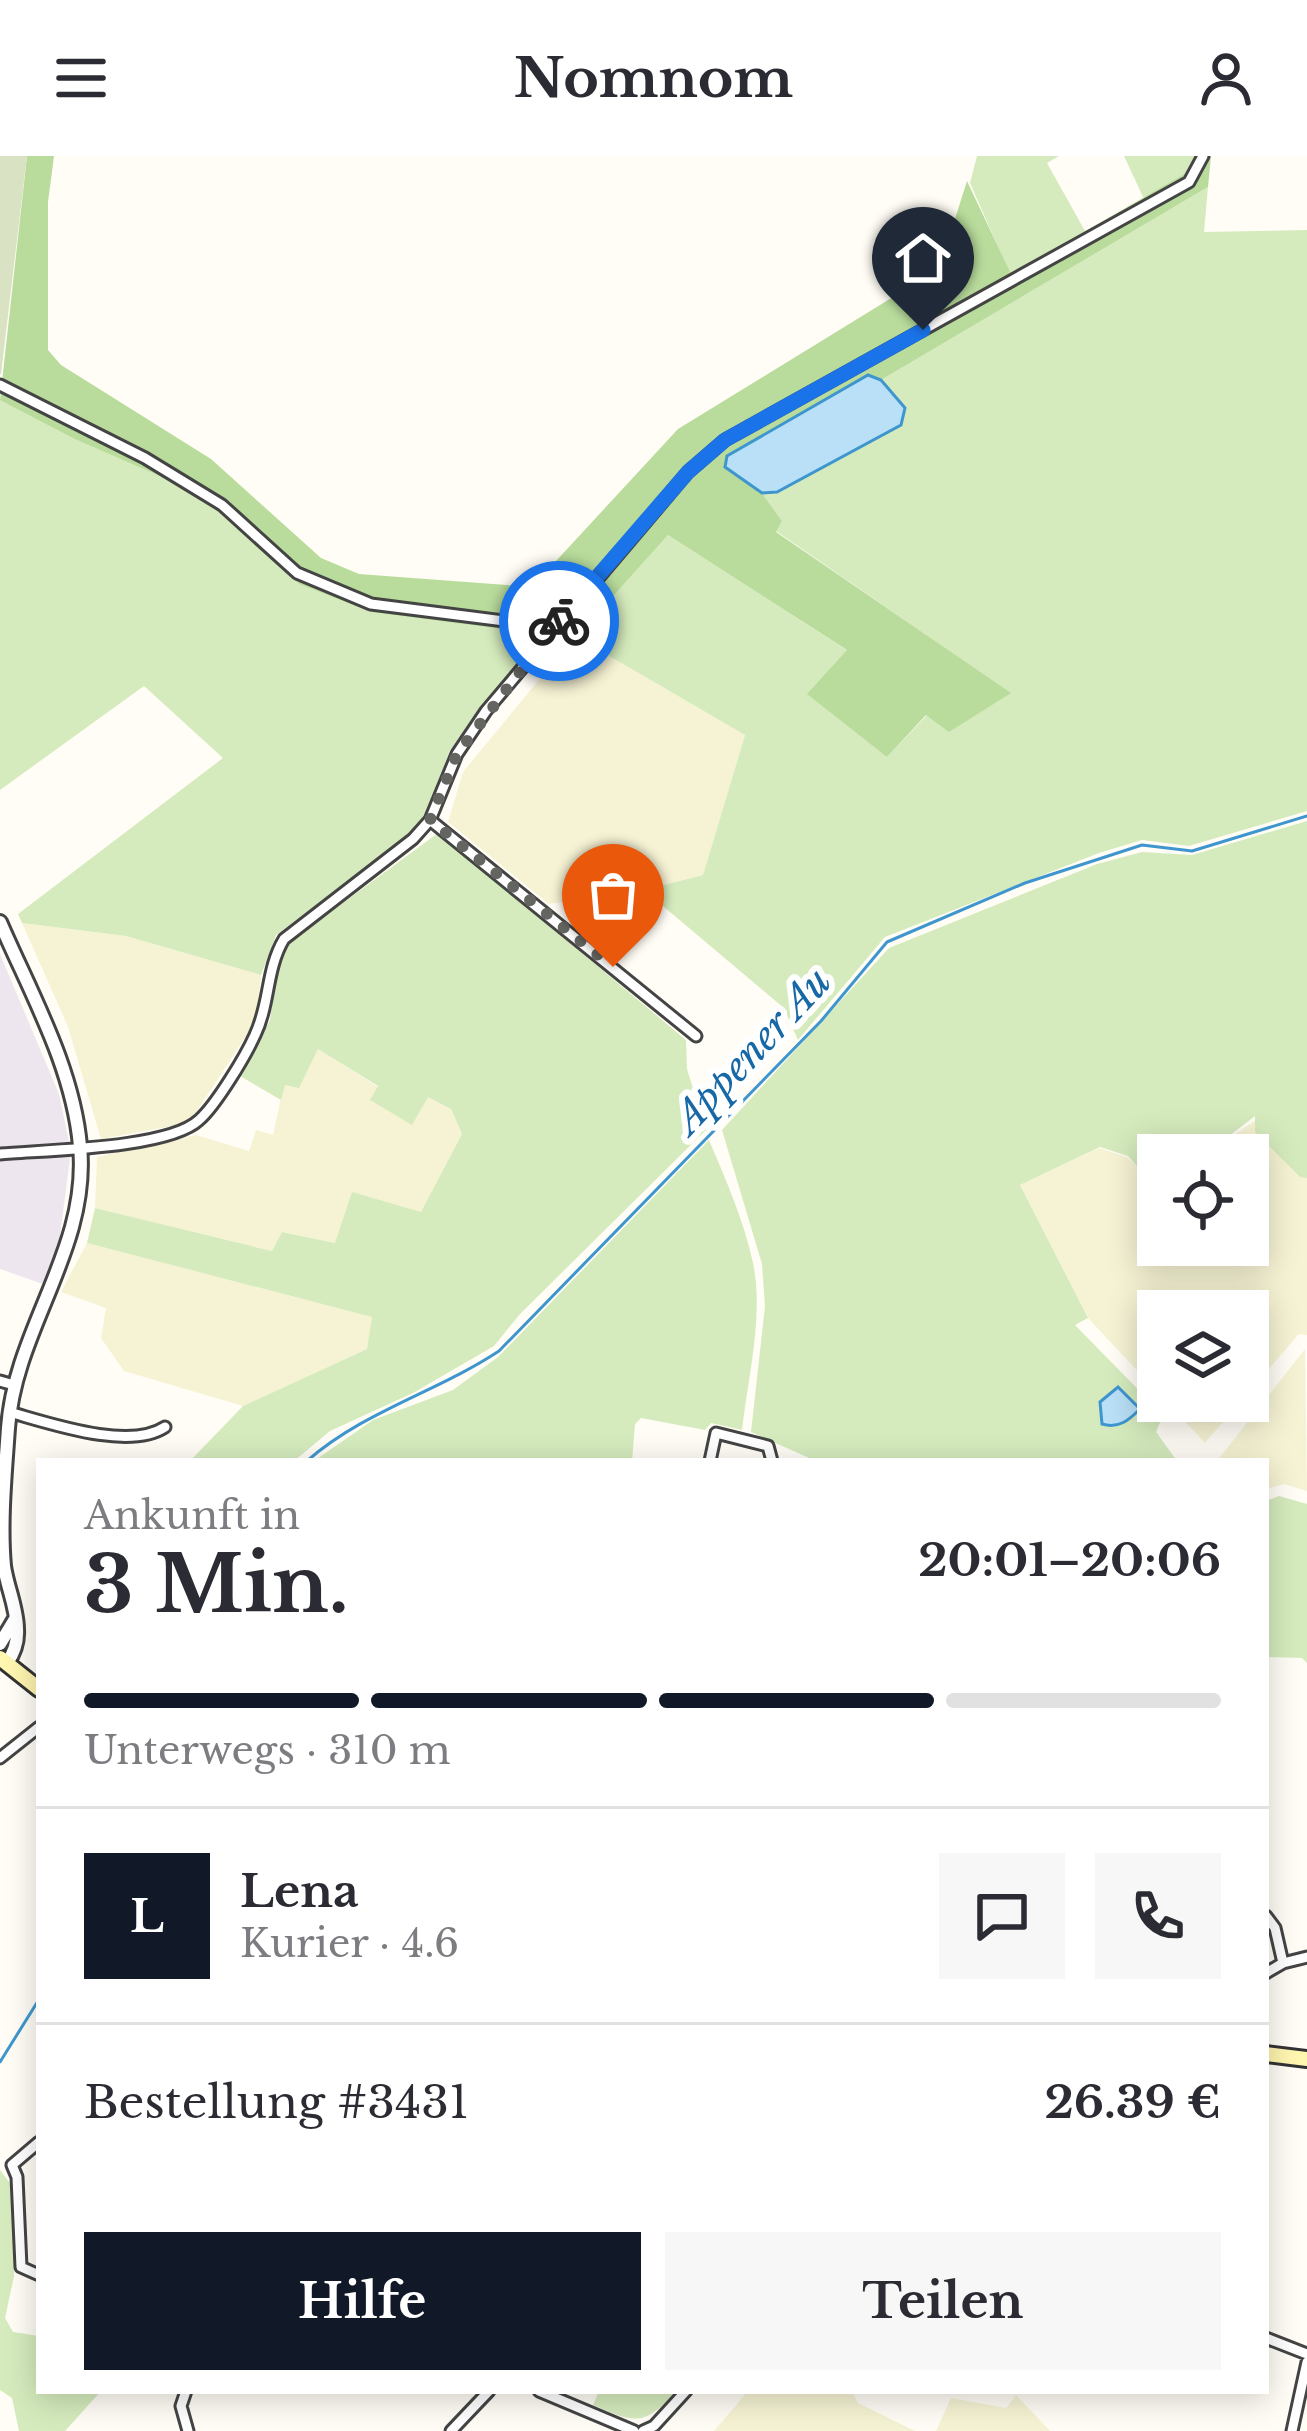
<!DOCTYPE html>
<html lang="de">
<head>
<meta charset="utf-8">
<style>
	:root { --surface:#fff; --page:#f7f7f7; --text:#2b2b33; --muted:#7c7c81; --line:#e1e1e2; --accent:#111827 }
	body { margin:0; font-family:"Libre Baskerville",serif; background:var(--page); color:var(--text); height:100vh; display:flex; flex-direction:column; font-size:45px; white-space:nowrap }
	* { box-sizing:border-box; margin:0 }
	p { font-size:39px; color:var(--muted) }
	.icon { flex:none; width:66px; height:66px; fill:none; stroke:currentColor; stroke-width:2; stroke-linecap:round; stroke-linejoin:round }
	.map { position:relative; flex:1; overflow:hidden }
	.side { position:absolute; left:36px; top:1302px; width:1233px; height:936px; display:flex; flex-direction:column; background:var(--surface); border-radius:0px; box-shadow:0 6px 30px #0003 }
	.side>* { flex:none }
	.tools { position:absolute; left:1137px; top:978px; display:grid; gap:24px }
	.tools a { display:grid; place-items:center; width:132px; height:132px; border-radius:0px; background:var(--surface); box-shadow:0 6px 30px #0003; font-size:60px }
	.pin { position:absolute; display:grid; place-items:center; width:102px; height:102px; color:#fff; margin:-123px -51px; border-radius:50% 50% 50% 0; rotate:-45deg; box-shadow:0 0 12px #0007 }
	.pin .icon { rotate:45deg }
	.courier { position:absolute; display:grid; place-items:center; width:120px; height:120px; margin:-60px; border:9px solid #1a73e8; border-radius:50%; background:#fff; color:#222; box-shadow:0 3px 15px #0007 }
	.head em { font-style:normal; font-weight:700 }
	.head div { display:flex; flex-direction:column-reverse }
	.head { display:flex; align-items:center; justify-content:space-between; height:204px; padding:0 48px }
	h1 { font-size:78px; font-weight:700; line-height:90px }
	.bar { display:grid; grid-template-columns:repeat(4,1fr); gap:18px 12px; align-content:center; height:144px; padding:0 48px }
	.bar i { height:15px; border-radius:9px; background:var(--line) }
	.bar .current { background:var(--accent) }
	.bar p { grid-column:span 4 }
	.line { display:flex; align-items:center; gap:30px; padding:0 48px; border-top:3px solid var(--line) }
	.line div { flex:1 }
	.round { display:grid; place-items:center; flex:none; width:126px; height:126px; border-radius:0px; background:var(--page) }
	.action { display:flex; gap:24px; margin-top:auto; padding:24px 48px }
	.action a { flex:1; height:138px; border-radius:0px; background:var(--accent); color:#fff; font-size:48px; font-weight:700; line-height:138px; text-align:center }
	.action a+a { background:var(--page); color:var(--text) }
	header { display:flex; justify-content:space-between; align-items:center; height:156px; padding:0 48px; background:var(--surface); font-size:54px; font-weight:700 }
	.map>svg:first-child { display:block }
</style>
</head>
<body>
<header><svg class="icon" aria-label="menu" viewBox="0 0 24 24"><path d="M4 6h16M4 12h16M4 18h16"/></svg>Nomnom<svg class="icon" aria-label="person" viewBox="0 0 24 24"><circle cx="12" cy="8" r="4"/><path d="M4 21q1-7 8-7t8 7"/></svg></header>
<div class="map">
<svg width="1307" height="2275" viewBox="0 0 1307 2275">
	<rect width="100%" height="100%" fill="#fffdf5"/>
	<!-- industrial -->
	<path fill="#eee6ef" d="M0,798L59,938L71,995L59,1087L43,1128L0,1113Z"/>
	<!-- farmland -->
	<path fill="#f6f3d4" d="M575,480L745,579L703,719L644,734L549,748L448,666L463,616Z
		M22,767L126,780L261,819L256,865L189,967L101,983L68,871Z
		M317,892L378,931L371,944L412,968L428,940L451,953L462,978L421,1057L335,1087L283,1076L272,1095L95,1052L97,1001L196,979L249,995L256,974L273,979L284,928Z
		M1256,964V976L1300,1020L1307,1022V1179L1299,1178L1248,1237V1155H1158V1237L1088,1162L1020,1029L1099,992L1127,1001L1158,1031V1089H1248V999H1205Z
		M87,1087L373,1161L367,1193L243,1250L124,1215L101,1182L106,1152L61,1136Z
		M1305,1193L1307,1335L1284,1328L1266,1333V1305H1217Z
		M1166,1245H1241L1205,1287Z
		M748,2235H852L858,2247L915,2275H714Z
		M1016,2239L1050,2275H936L951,2242L1006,2252Z"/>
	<!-- green -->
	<path fill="#d5ebbd" d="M977,0H1059L1047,7L1085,75L1010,118L970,27Z
		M1124,0H1195L1186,17L1144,43Z
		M1208,31L1204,76L1307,74V655L1189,690L1142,684L1099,697L885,781L798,884L784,852L644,734L703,719L745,579L575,480L668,379L848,495L887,601L927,559L1010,537L776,375L782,365L762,337L777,336L901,269L905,252L881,224Z
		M0,244L176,327L219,356L299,428L526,476L535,483L450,594L425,658L409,679L276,779L261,819L126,780L22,767L18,758L223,602L144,530L0,634Z
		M1307,665V1022L1300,1021L1255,976V960L1204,999H1158L1156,1032L1128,1000L1100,991L1020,1029L1088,1162L1075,1169L1163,1259L1156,1276L1177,1305H816L751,1276L765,1150L762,1108L722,974L889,792L1097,708L1142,696L1192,699Z
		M438,677L686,884L687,913L706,974L520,1158L494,1190L413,1237L330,1275L294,1305H190L243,1250L367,1193L372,1161L87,1087L95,1052L272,1095L282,1076L335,1087L352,1036L421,1056L462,978L451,953L428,941L412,969L370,944L378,930L318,893L299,932L285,929L281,944L240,920L270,864L277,814L290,786Z
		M709,984C726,1024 744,1065 753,1107C764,1160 748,1221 742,1274L711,1267L705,1274L641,1262L635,1268L632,1305H314L373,1264L453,1234L498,1201Z
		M1279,1340L1307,1348V1507L1302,1502L1266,1501V1345Z
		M0,2014L16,2035L14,2120L5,2162L13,2176L39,2180V2235H101L65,2275H19L12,2242L0,2234Z
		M599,2235H678C643,2270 637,2268 593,2249Z"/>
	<!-- forest -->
	<path fill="#b9dc9c" d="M27,0H54L48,46V194L61,209L211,303L321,402L359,418L532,431L678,273L924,122L947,88L967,25L1011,118L1186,17L1195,0H1211L1208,31L881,224L868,219L725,311L762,337L782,365L776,376L1011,537L949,576L926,559L887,601L807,538L847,494L668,379L558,501L526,476L372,456L299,428L219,356L176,327L75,283L0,244Z"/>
	<!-- cemetery -->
	<path fill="#d9e3c4" d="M0,0H27L1,218H0Z"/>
	<!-- water -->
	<path fill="#b9e0f7" stroke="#3f96cf" stroke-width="3" d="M868,219L881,224L905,252L901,269L777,336L762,337L725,311L727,300Z
		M1118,1231L1140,1253C1129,1264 1119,1273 1102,1268L1100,1246Z"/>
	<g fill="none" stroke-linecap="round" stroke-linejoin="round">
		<!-- stream -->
		<path stroke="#3f96cf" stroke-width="3" d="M307,1305C364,1255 437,1236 499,1195L821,865L887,786L1025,727L1142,689L1192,695L1307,660
			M0,1906L38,1845L39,1836"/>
		<!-- minor casing -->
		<g stroke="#444" stroke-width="15">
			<path id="minor" d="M0,229L145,302L222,349L297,417L371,448L528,468L545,481
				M430,664L696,880
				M0,998C44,994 168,993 199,964C216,949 245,901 255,879C270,848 266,813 284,783L413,683L430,664L457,598L486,555L688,316L725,284L1189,26L1203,0
				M0,1225L14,1229
				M9,1256C49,1267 129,1295 165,1271
				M710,1305L716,1277L768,1290L772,1305
				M0,1602L39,1571
				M1266,1760L1275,1772L1283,1807
				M1266,1817L1283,1807L1307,1801
				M12,2009L17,2021L21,2111L39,2119
				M12,2009L39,1986
				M1266,2182L1307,2198
				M186,2235L181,2250L188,2275
				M539,2235L634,2275
				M451,2275L489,2235
				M643,2275L654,2270L686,2235
				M1292,2275L1307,2206"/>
		</g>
		<!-- tertiary casing -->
		<g stroke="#444" stroke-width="18">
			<path id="tertiary" d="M0,766C31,838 73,911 80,990C90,1093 15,1172 8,1272C5,1316 0,1366 4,1410C7,1431 17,1452 17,1473C18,1487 14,1497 7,1507
				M0,1488L15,1463"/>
		</g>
		<!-- secondary casing -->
		<g stroke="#333" stroke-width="20">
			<path id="secondary" d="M0,1502L39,1533
				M1266,1898L1307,1903"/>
		</g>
		<!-- minor -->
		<use href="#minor" stroke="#fff" stroke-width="9"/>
		<!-- tertiary -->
		<use href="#tertiary" stroke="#fff" stroke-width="12"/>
		<!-- secondary -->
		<use href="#secondary" stroke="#fff6b0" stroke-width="14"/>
	</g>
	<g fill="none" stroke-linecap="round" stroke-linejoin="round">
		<!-- done -->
		<path stroke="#646461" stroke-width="12" stroke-dasharray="0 21.6" d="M559,465L457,598L430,664L613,811"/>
		<!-- route -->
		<path stroke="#1a73e8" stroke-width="15" d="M559,465L688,316L725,284L923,174"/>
	</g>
	<g text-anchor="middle" stroke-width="12" stroke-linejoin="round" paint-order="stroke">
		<!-- water labels -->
		<g font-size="39" font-style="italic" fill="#1768a6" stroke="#fff">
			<text transform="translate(752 894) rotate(-47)" y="14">Appener Au</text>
		</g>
	</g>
</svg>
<div class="tools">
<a><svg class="icon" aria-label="locate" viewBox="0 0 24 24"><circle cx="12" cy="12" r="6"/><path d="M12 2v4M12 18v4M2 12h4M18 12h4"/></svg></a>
<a><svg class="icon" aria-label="layers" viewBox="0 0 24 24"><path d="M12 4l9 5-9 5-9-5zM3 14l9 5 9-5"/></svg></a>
</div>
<div class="pin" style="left:613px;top:811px;background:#ea580c"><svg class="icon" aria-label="bag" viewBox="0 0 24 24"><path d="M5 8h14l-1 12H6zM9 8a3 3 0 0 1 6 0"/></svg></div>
<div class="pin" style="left:923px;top:174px;background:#1f2937"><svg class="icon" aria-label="home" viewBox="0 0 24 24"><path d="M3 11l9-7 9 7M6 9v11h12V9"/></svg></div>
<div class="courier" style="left:559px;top:465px"><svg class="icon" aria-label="bike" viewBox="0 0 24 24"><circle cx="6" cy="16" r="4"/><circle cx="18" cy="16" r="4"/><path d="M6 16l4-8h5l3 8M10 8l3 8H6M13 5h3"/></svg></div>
<section class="side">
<div class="head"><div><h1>3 Min.</h1><p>Ankunft in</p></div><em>20:01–20:06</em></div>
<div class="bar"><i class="current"></i><i class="current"></i><i class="current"></i><i></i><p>Unterwegs · 310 m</p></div>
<div class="line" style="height:216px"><b class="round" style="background:var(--accent);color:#fff">L</b><div><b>Lena</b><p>Kurier · 4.6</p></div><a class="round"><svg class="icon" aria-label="chat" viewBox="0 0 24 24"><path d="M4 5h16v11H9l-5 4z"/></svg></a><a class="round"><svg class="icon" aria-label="phone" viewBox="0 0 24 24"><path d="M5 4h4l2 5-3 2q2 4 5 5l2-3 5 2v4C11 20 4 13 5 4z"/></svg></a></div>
<div class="line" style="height:156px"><div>Bestellung #3431</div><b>26.39 €</b></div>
<div class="action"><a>Hilfe</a><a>Teilen</a></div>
</section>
</div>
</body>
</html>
